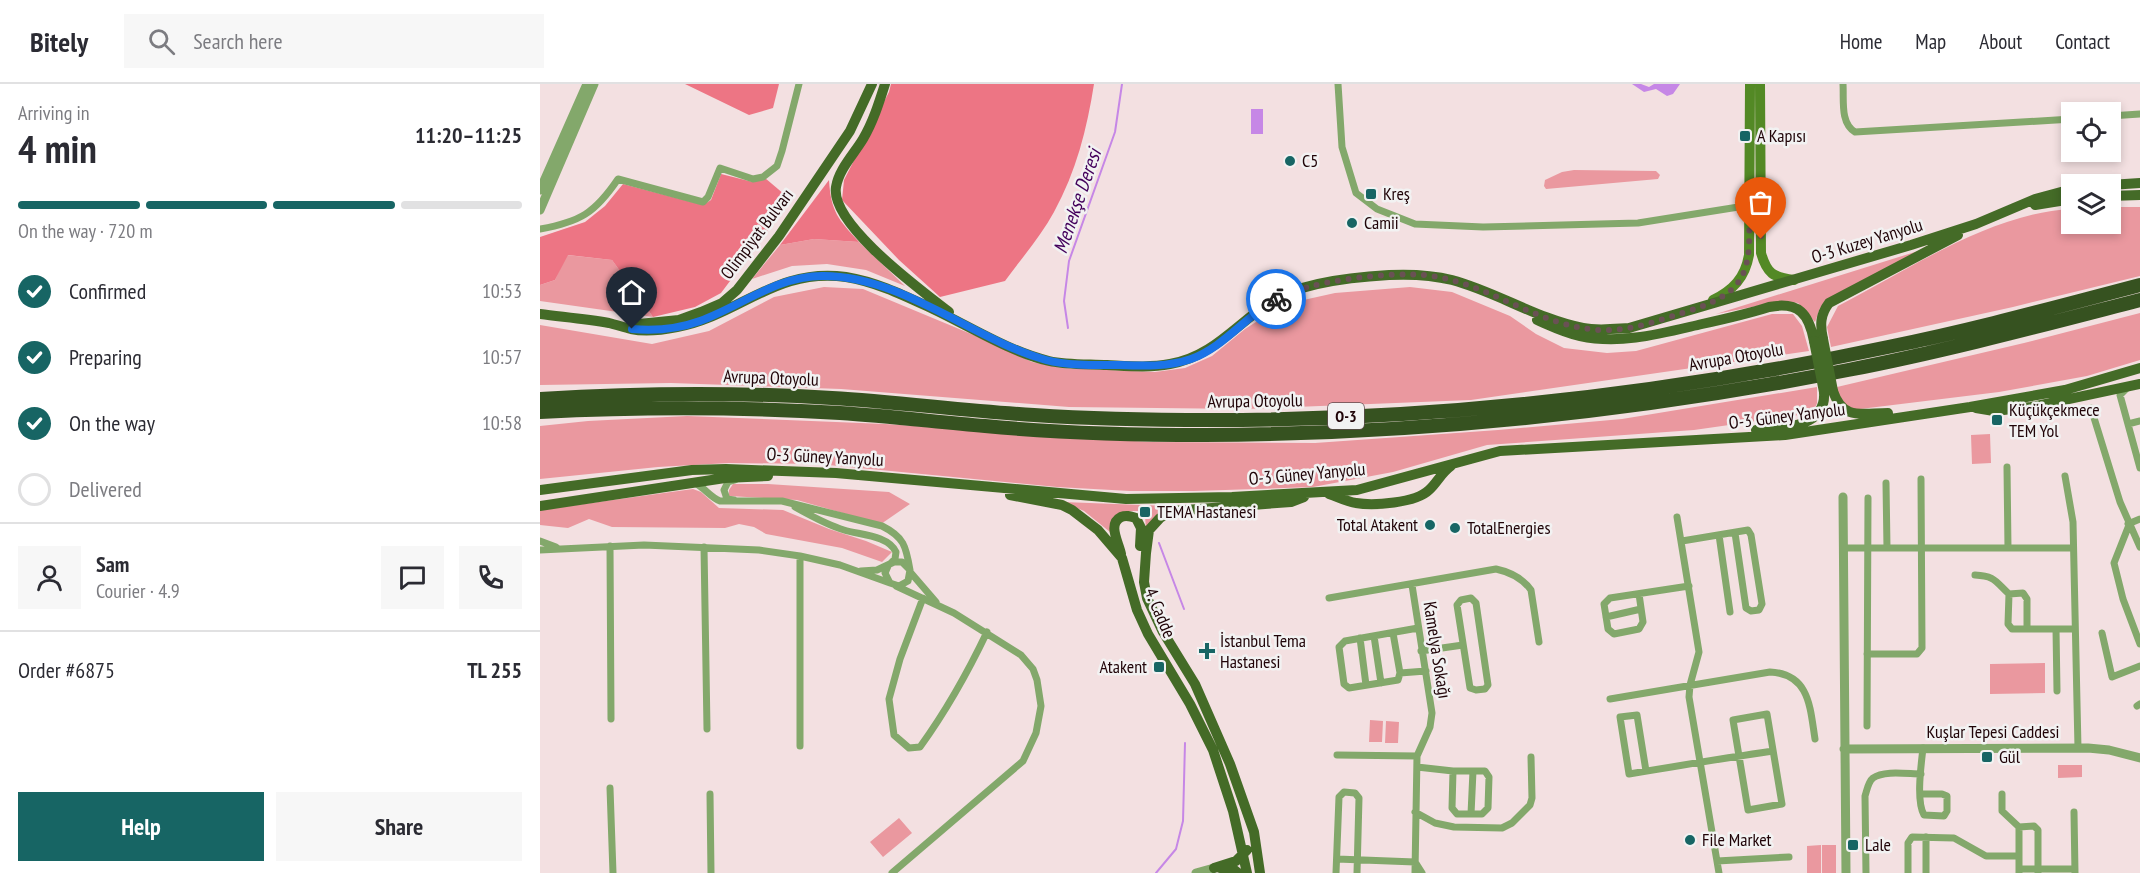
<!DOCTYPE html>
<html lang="en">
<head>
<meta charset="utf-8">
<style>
	:root { --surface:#fff; --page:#f7f7f7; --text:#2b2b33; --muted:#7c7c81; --line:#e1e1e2; --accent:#176564 }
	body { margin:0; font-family:"PT Sans Narrow",sans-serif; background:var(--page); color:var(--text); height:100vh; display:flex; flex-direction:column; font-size:22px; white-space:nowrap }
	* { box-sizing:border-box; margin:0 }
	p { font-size:20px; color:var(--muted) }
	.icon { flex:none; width:33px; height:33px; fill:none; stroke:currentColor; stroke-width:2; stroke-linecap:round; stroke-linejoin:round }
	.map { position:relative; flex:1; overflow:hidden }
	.sheet { display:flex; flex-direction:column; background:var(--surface); width:540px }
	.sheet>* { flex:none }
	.tools { position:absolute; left:1521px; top:18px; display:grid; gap:12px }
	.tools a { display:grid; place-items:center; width:60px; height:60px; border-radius:0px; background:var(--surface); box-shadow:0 3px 9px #0003; font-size:30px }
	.pin { position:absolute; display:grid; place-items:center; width:51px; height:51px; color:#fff; margin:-62px -26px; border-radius:50% 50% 50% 0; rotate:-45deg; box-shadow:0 0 6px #0007 }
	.pin .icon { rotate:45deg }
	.courier { position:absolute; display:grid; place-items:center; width:60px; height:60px; margin:-30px; border:4px solid #1a73e8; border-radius:50%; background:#fff; color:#222; box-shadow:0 2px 8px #0007 }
	.head em { font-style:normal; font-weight:700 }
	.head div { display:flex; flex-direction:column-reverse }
	.head { display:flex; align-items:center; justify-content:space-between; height:102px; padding:0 18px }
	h1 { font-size:39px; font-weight:700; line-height:45px }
	.bar { display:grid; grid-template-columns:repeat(4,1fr); gap:9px 6px; align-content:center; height:72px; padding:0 18px }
	.bar i { height:8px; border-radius:4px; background:var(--line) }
	.bar .current { background:var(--accent) }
	.bar p { grid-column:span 4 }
	.line { display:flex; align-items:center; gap:15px; padding:0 18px; border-top:2px solid var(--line) }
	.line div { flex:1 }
	.round { display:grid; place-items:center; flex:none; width:63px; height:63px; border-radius:0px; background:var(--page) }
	ol { padding:0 18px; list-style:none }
	li { display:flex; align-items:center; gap:18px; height:66px }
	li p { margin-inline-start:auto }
	li .icon { padding:6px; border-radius:50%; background:var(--accent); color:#fff; stroke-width:4 }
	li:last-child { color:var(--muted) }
	li i { width:33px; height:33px; border:3px solid var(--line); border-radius:50% }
	.primary-button { display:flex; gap:12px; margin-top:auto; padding:12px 18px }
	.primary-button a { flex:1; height:69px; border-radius:0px; background:var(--accent); color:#fff; font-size:24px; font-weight:700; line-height:69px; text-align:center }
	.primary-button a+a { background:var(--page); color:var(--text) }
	header { display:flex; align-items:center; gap:36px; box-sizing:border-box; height:84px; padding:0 30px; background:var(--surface); border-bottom:2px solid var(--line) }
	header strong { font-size:28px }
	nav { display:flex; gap:33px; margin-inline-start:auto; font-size:21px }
	.search { width:420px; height:54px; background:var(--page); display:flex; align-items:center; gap:15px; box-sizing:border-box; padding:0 21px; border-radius:0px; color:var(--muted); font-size:22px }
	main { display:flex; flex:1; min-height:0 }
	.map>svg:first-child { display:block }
</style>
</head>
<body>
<header>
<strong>Bitely</strong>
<div class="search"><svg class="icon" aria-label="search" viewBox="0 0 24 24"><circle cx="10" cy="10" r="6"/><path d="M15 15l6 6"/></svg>Search here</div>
<nav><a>Home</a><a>Map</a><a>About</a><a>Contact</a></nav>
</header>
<main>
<section class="sheet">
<div class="head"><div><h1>4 min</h1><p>Arriving in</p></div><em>11:20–11:25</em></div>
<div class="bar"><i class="current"></i><i class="current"></i><i class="current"></i><i></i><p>On the way · 720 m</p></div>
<ol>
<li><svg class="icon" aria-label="check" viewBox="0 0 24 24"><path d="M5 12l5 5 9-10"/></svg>Confirmed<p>10:53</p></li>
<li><svg class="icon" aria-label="check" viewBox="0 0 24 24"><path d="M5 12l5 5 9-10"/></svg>Preparing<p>10:57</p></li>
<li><svg class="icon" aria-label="check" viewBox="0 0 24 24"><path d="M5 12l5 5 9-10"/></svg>On the way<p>10:58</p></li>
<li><i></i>Delivered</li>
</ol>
<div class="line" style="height:108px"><a class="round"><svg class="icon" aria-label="person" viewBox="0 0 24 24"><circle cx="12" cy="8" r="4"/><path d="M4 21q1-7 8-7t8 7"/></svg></a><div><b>Sam</b><p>Courier · 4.9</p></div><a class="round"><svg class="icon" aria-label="chat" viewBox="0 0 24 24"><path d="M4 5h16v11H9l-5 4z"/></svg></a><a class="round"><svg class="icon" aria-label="phone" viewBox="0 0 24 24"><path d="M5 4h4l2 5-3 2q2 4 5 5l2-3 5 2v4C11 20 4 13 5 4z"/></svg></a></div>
<div class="line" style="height:78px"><div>Order #6875</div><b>TL 255</b></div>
<div class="primary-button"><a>Help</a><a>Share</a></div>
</section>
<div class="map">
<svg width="1600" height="789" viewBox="0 0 1600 789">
	<rect width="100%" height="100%" fill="#f3e0e1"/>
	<!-- green -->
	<path fill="#ea989f" d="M1034,86L1116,87L1120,91L1118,95L1006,105L1004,102L1005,96L1022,88Z
		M1571,123H1600V192L1473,223L1291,263L1287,243L1298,222C1368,186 1451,129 1531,125L1532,140H1570Z
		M274,155L319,158L365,202L326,186L287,180L252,182L212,195L240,161Z
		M1391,163L1280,224L1275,238L1258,219L1243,217L1176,230Z
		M27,171L72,176L113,233L0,217V201L15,196Z
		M284,203L323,205L448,257L492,278L522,284L615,288L645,284L672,272L705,245L733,227L759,217L795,209L870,203L912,208L970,232L996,250L1024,264L1067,269L1096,267L1232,230H1253L1262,242L1269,267L931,316L705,325L529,323L301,305L131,299L0,301V241L112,260L169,247L234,213Z
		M1600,229V276L1547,292L1459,308L1312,326L1299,317L1297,303L1484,259Z
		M1277,303V319L1273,329L1154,346L947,361L853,388L773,403L654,407H590L517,403L278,380L189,379L118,383L0,395V342L48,337L147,332L345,340L609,358L775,359L958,346L1082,335Z
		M1450,350L1451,379L1432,380L1431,351Z
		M193,400H228L349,408L370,420L341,440L257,416L189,412V406Z
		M153,405L161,408L179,424L243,426L289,445L326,457L352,468L342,478L302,464L226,450L214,443L199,440L185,444L72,443L49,435L28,444L0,441V426Z
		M523,418L629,422L618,430L606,445L605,432L599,427C582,427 571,427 570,448L544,427Z
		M1505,579V609L1450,610V580Z
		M830,636L843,637L842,658H829Z
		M846,637L859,638L858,659H845Z
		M1518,681H1542V693L1518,694Z
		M359,734L372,749L343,773L330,758Z
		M1281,761V789H1267V762Z
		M1282,761H1296V789H1282Z"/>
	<!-- forest -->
	<path fill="#ed7584" d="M145,0H239L233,24L209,31Z
		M351,0H554C547,45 536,88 514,128C501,152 481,175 465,197L400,213L359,176L302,116L304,96L349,8Z
		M181,90L213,98L225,94L251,116L181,209L155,223L113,233L72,176L28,171L15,196L0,201V153L45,138L65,122L83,100L163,121L171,116Z
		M289,96C291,128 298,135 319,158L274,155L240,161Z"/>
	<!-- water -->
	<path fill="#c687e6" d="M1092,0H1101L1109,3L1114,0H1140L1133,10L1127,12L1116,5L1104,8Z
		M711,25H723V50H711Z"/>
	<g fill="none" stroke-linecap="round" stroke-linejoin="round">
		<!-- stream -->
		<path stroke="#c687e6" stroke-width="2" d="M528,244L524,217L529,177L575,48L582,0
			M619,459L644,525
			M616,789L636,765L643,737L645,659"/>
		<!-- minor -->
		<path stroke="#83a86b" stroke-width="7" d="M798,0L802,63L816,109L837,125L875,140L943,143L1098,139L1211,121
			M1303,0C1304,16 1300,39 1315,48L1532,35
			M1570,32L1600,30
			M0,145C40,138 55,129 78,95L163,118L168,113L180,84L213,95L223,93L237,82L242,67L259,0
			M1586,305L1580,311L1600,384
			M1551,324L1580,418L1600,463
			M1588,340L1600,337
			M1467,383L1468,464
			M1525,392L1533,438L1538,664
			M155,399C165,404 170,413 180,417H242L342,442C364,453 366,462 370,486
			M1346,399L1347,464
			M194,416L187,415L184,406L188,398L195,396
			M255,423C271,432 287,441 304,446C320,451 348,451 356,468L355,475L351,479
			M1137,433L1159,568L1150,601L1149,613L1179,789
			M1588,440L1600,435
			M1589,441L1574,479L1583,515L1600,560
			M1179,451L1190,528
			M0,457L16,463
			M1142,457L1208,446L1211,451L1222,520L1219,526L1211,527L1206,524L1195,449
			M70,462L71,635
			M164,463L167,645
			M1303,464H1533
			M0,466L104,461L219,466L260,472L300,481L350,499
			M260,472V662
			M321,487L337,486L354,478H362L370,486L368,497L359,502L350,499L345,489L348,482
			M371,489L396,518
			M1435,491C1455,492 1455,497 1469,510
			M872,501L892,629L890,643L877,672L875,789
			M1099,510L1103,538L1099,545L1074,550L1068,545L1064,520L1070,514L1149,502
			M383,514L360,575L349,615L354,651L369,664L380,663C406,627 428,588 447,548
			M789,514L956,485C970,488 983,495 991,506L999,558
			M931,514L936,519L948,601L945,605L936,606L930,604L917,521L921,516Z
			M1066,533L1101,525
			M878,544L805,557L799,563L804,600L809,604L858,596L860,589L886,587
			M1487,545V515L1483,509L1469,510L1468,540L1472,545H1534
			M1516,545L1517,607
			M853,549L860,589
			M1562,549L1572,593L1600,582
			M834,552L841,599
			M820,554L826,601
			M881,567L923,561
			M1327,570H1377L1382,564L1381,395
			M1070,615L1230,588C1270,590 1270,624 1275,655
			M1597,622L1600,620
			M1227,630L1242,720L1208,726L1193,636Z
			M1327,642L1328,414
			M797,671L877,672
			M877,683L913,687H945L949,693L948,724L942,730H917L912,724L913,687
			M1106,687L1097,631L1080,633L1089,690C1137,682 1185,674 1233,667
			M70,704L73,789
			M170,710L171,789
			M1381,710H1402L1407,712V727L1404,732L1384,731C1376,717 1381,682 1383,664
			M1462,710V727L1479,743V789
			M875,728L895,739L914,743L962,744L972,739L990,721L992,714L991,673
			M1534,728L1535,789
			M931,730L933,687
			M1479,743L1494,742L1498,746V789
			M797,775L875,778
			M1177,777L1249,773
			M875,778L882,789
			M1479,785H1535
			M352,789L483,677L496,649L501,622L497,596L493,585L481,571L414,529L356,502
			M796,789L799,713L804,708L815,709L819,714L817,789
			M1326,789L1325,712C1327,706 1328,698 1333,694C1344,686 1368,690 1381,690
			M1368,789V759L1372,753L1414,754L1446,772H1479
			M1386,789V753"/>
		<!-- tertiary -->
		<path stroke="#83a86b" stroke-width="9" d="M0,106L47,0
			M0,126L54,0
			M1303,413L1306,789
			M1304,665L1548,664L1569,666L1600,674
			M656,789L674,784"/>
		<!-- secondary -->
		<path stroke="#538925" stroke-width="10" d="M1220,0L1221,169C1227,190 1233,193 1254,196
			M1173,216C1193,206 1205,194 1209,171L1210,0"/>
		<!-- primary -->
		<path stroke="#446b27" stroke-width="10" d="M345,0C339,19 333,38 323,55C314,70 299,85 296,103C290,140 381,206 409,228
			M1570,101L1600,99
			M1570,112L1600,111
			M1495,121L1532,115
			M0,230C23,233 46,235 69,239C76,241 84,243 91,245C106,248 122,246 137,243C200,231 236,183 306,193C337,198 365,212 393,225C429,242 470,268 509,277C527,281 548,280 567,281C588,282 609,284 630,280C673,273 697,239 732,217C761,199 814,193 849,191C870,190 892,191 912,196C957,208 997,235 1043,244C1058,247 1073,245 1089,244L1371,161L1436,140L1495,115L1532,105
			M997,236C1011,242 1025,249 1040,252C1081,261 1123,249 1162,240C1185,235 1207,230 1229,223C1259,217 1269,230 1274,257
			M99,240L139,236L161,228L182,219L197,206L239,152L310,47L332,0
			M1283,255C1280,241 1280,231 1289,219L1418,151
			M1293,307C1303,337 1322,329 1348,329
			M1436,324L1454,327L1491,323L1600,300
			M1216,346C1242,344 1287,344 1284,308
			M0,406L152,386L186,385L296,389L586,415L692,413L817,406L960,367L1245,351L1430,323L1525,306L1600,284
			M789,410C798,413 807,418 816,419C833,422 876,419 889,406C897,399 901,389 911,382
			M470,411L522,421L532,426L558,446L582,474L597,526L608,550L650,620L673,666L693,727L707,789
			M0,422L185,394L228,392
			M581,470C579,459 567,440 581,433C586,431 590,432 596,434L601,444L600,462
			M674,784L696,777L707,766
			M680,784L693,785L698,789
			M720,789L714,748L690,680L655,600L623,548L607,514L604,498L606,469L609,446L620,434L632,427L751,418L764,413"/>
		<!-- motorway -->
		<path stroke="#365220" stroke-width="14" d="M0,315C97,309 195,308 292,314C359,318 426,327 494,331C553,335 613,336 672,336C899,336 1126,310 1348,263C1433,246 1516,223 1600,201
			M0,328C100,323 200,323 300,329C348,332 397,338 445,342C518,349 591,351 664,351C883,350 1094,328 1308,286C1406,267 1503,241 1600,216"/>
		<!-- primary-bridge -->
		<path stroke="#446b27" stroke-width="10" d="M1283,255L1293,307
			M1274,257L1284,308"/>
	</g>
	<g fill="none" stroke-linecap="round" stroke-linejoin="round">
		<!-- done -->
		<path stroke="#6a5154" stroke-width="6" stroke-dasharray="0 10.8" d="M736,215C768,197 846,188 883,191C945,196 999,244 1061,246C1090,247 1118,237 1145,228C1213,208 1210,183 1209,121L1220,124L1221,155"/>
		<!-- route -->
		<path stroke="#1a73e8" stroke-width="8" d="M92,245C115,247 138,245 160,237C201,222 237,192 282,192C361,191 432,255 506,276C529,282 556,281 579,281C603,282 628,283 651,275C684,263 706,232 736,215"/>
	</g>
	<!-- markers -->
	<g fill="#176564" stroke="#f2f2f2" stroke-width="2">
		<rect x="1199" y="46" width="12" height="12" rx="3"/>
		<circle cx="750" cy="77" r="6"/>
		<rect x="825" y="104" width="12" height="12" rx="3"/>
		<circle cx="812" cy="139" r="6"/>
		<rect x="1451" y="330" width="12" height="12" rx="3"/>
		<rect x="599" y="422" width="12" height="12" rx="3"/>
		<circle cx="890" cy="441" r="6"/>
		<circle cx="915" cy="444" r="6"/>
		<path d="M664 558h6v6h6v6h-6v6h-6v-6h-6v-6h6z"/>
		<rect x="613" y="577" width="12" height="12" rx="3"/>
		<rect x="1441" y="667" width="12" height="12" rx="3"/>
		<circle cx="1150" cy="756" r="6"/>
		<rect x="1307" y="755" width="12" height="12" rx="3"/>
	</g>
	<g text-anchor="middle" stroke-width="5" stroke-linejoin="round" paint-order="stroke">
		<!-- shield labels -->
		<rect fill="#f2f2f2" stroke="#5f4b4e" stroke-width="1.5" x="788" y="319" width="36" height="26" rx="4.5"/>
		<g font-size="16" font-weight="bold" fill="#200408">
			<text x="806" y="338">O-3</text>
		</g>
		<!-- poi labels -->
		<g font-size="18" fill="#200408" stroke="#f2f2f2" text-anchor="start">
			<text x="1217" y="58">A Kapısı</text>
			<text x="762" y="83">C5</text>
			<text x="843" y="116">Kreş</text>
			<text x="824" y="145">Camii</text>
			<text x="1469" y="332">Küçükçekmece<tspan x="1469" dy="21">TEM Yol</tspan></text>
			<text x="617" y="434">TEMA Hastanesi</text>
			<text x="878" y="447" text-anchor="end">Total Atakent</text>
			<text x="927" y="450">TotalEnergies</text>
			<text x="680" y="563">İstanbul Tema<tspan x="680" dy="21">Hastanesi</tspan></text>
			<text x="607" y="589" text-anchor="end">Atakent</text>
			<text x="1459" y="679">Gül</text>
			<text x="1162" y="762">File Market</text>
			<text x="1325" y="767">Lale</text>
		</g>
		<!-- street labels -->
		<g font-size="18" fill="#200408" stroke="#f2f2f2">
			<text transform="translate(217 150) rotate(-53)" y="6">Olimpiyat Bulvarı</text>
			<text transform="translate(1327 157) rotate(-17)" y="6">O-3 Kuzey Yanyolu</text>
			<text transform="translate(1196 273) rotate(-10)" y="6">Avrupa Otoyolu</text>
			<text transform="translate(231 294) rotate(2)" y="6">Avrupa Otoyolu</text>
			<text transform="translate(715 317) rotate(-1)" y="6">Avrupa Otoyolu</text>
			<text transform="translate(1247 332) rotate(-7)" y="6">O-3 Güney Yanyolu</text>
			<text transform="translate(285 373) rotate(3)" y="6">O-3 Güney Yanyolu</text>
			<text transform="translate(767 390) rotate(-5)" y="6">O-3 Güney Yanyolu</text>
			<text transform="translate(620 529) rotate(67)" y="6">4. Cadde</text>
			<text transform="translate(897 566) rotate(81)" y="6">Kamelya Sokağı</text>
			<text x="1453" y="654">Kuşlar Tepesi Caddesi</text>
		</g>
		<!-- water labels -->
		<g font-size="20" font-style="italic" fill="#43005b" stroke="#f2f2f2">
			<text transform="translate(537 117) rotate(-71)" y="7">Menekşe Deresi</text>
		</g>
	</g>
</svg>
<div class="tools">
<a><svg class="icon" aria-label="locate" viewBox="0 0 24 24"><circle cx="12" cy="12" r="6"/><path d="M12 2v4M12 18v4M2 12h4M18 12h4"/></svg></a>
<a><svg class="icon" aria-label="layers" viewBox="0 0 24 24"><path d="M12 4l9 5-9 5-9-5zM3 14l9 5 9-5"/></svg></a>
</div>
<div class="pin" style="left:1221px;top:155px;background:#ea580c"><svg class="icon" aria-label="bag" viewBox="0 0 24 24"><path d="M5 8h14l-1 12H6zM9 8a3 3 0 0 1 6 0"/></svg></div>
<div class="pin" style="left:92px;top:245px;background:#1f2937"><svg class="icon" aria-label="home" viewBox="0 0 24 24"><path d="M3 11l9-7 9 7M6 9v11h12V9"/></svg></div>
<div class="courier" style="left:736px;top:215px"><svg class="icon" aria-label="bike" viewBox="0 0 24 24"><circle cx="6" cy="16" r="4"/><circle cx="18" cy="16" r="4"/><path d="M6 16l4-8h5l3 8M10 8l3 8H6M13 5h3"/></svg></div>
</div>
</main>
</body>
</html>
